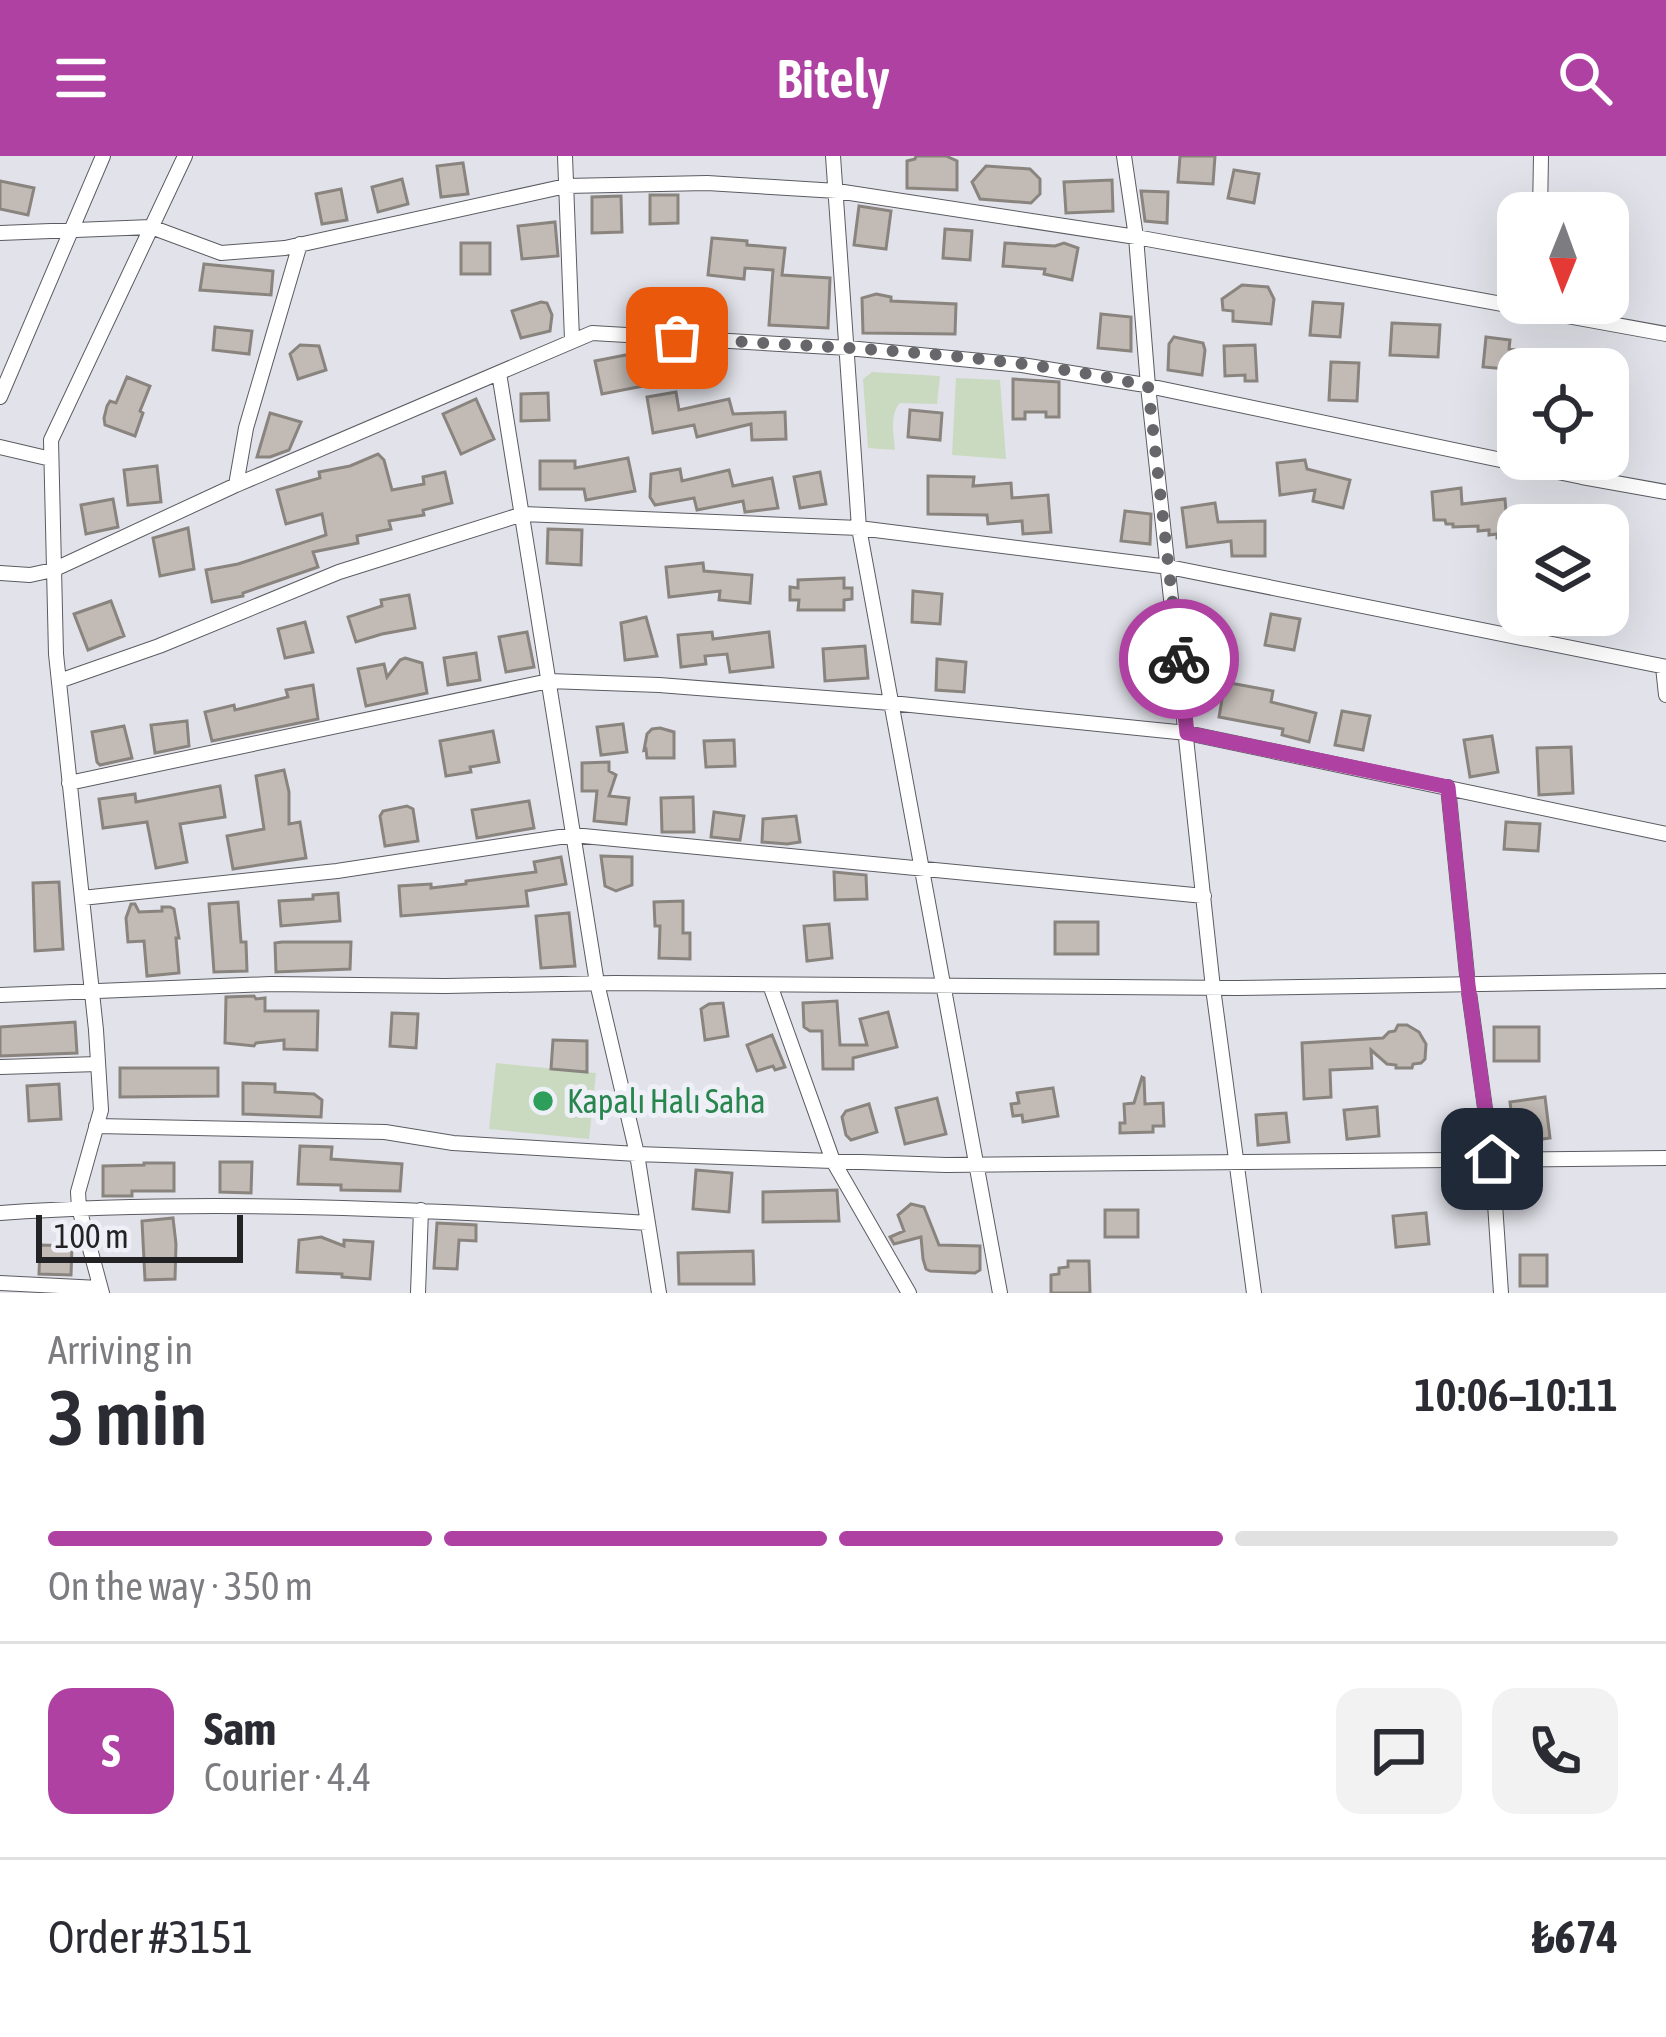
<!DOCTYPE html>
<html lang="en">
<head>
<meta charset="utf-8">
<style>
	:root { --surface:#fff; --page:#f2f2f3; --text:#2b2b33; --muted:#7c7c81; --line:#e1e1e2; --accent:#ae41a1 }
	body { margin:0; font-family:"Asap Condensed",sans-serif; background:var(--page); color:var(--text); height:100vh; display:flex; flex-direction:column; font-size:45px; white-space:nowrap }
	* { box-sizing:border-box; margin:0 }
	p { font-size:39px; color:var(--muted) }
	.icon { flex:none; width:66px; height:66px; fill:none; stroke:currentColor; stroke-width:2; stroke-linecap:round; stroke-linejoin:round }
	.map { position:relative; height:1137px; overflow:hidden }
	.drawer { display:flex; flex-direction:column; background:var(--surface); flex:1 }
	.drawer>* { flex:none }
	.needle { width:78px; rotate:181deg }
	.fabs { position:absolute; left:1497px; top:36px; display:grid; gap:24px }
	.fabs a { display:grid; place-items:center; width:132px; height:132px; border-radius:24px; background:var(--surface); box-shadow:0 12px 48px #0002; font-size:60px }
	.scale { position:absolute; left:36px; bottom:30px; width:207px; box-sizing:border-box; padding-left:12px; border:6px solid #232326; border-top:0; font-size:33px; line-height:42px; white-space:nowrap; color:#232326; -webkit-text-stroke:9px #efeff7; paint-order:stroke }
	.pin { position:absolute; display:grid; place-items:center; width:102px; height:102px; color:#fff; margin:-51px; border-radius:24px; box-shadow:0 6px 18px #0006 }
	.courier { position:absolute; display:grid; place-items:center; width:120px; height:120px; margin:-60px; border:9px solid #ae41a1; border-radius:50%; background:#fff; color:#222; box-shadow:0 3px 15px #0007 }
	.overview em { font-style:normal; font-weight:600 }
	.overview div { display:flex; flex-direction:column-reverse }
	.overview { display:flex; align-items:center; justify-content:space-between; height:204px; padding:0 48px }
	h1 { font-size:78px; font-weight:600; line-height:90px }
	.bar { display:grid; grid-template-columns:repeat(4,1fr); gap:18px 12px; align-content:center; height:144px; padding:0 48px }
	.bar i { height:15px; border-radius:9px; background:var(--line) }
	.bar .selected { background:var(--accent) }
	.bar p { grid-column:span 4 }
	.line { display:flex; align-items:center; gap:30px; padding:0 48px; border-top:3px solid var(--line) }
	.line div { flex:1 }
	.round { display:grid; place-items:center; flex:none; width:126px; height:126px; border-radius:24px; background:var(--page) }
	header { display:flex; justify-content:space-between; align-items:center; height:156px; padding:0 48px; background:var(--accent); color:#fff; font-size:54px; font-weight:600 }
	.map>svg:first-child { display:block }
</style>
</head>
<body>
<header><svg class="icon" aria-label="menu" viewBox="0 0 24 24"><path d="M4 6h16M4 12h16M4 18h16"/></svg>Bitely<svg class="icon" aria-label="search" viewBox="0 0 24 24"><circle cx="10" cy="10" r="6"/><path d="M15 15l6 6"/></svg></header>
<div class="map">
<svg width="1666" height="1137" viewBox="0 0 1666 1137">
	<rect width="100%" height="100%" fill="#e2e2ea"/>
	<!-- green -->
	<path fill="#c9dac1" d="M872,216L940,220L937,248L900,247C889,259 894,279 895,294L868,292L863,223Z
		M956,222L1000,224L1006,303L952,299Z
		M496,907L596,917L589,983L489,973Z"/>
	<!-- building -->
	<path fill="#c1bab5" stroke="#8a847f" stroke-width="3" d="M916,0H946L957,5V34L907,32V5L915,3Z
		M1180,0H1215L1213,28L1178,26Z
		M463,7L468,38L441,41L437,10Z
		M986,10L1030,13L1040,23V38L1031,47L980,43L972,26Z
		M1234,14L1259,18L1254,47L1228,42Z
		M402,23L408,48L378,56L372,31Z
		M1112,24L1113,55L1066,57L1064,26Z
		M0,25L34,32L28,59L0,53Z
		M341,33L347,64L322,68L316,38Z
		M1141,35L1168,36L1167,67L1145,65Z
		M650,39H678V67L650,68Z
		M621,40L622,76L592,77V41Z
		M859,50L891,55L886,93L854,89Z
		M555,66L558,100L522,103L518,70Z
		M945,73L972,75L970,104L943,102Z
		M712,82L747,85V89L785,92L782,119L830,122L828,172L769,169L773,114L745,112L744,123L708,119Z
		M461,87H490V118H461Z
		M1005,87L1055,90L1064,87L1078,92L1072,124L1044,118L1045,113L1003,110Z
		M204,108L273,115L271,139L200,134Z
		M1242,129L1268,131L1274,143L1271,168L1233,165V155L1223,154L1222,143Z
		M876,138L891,141V145L956,148L955,178L863,177L862,142Z
		M541,146L547,147L552,159L550,175L521,182L512,155Z
		M1313,146L1343,148L1340,181L1310,179Z
		M1101,158L1131,161V195L1098,192Z
		M1392,167L1440,169L1438,201L1390,199Z
		M215,171L252,175L249,198L213,194Z
		M1174,181L1203,187L1205,194L1202,219L1168,214L1169,188Z
		M1486,181L1510,184L1509,193L1550,200L1548,213L1518,214L1483,211Z
		M300,189L319,190L326,214L298,223L290,198Z
		M1255,189L1257,225H1245V219L1225,220L1224,190Z
		M636,197L643,230L602,238L595,205Z
		M1331,206L1359,207L1357,245L1329,244Z
		M127,221L150,230L140,255L143,257L135,280L105,269L104,262L107,250L110,245L116,247Z
		M1013,223L1059,226V261H1046V256H1025V263H1013Z
		M676,236L679,254L729,243L733,258L785,256L786,283L752,284L751,268L697,281L694,269L653,277L647,241Z
		M548,237L549,264L521,265V238Z
		M476,243L494,283L461,298L443,258Z
		M910,254L942,257L940,284L908,281Z
		M270,257L301,266L289,294L270,301H257Z
		M378,298L384,304L392,334L424,328L423,321L445,316L452,347L423,354L424,359L389,365L391,373L357,380L358,387L313,396L318,411L243,437V440L212,446L206,414L238,408L326,379L322,358L286,368L277,334L320,322L319,316L350,310Z
		M628,302L635,335L586,344L584,333H540V305H575V312Z
		M1305,304L1307,313L1350,324L1343,352L1313,345L1315,334L1280,339L1277,307Z
		M157,310L161,346L128,349L124,314Z
		M680,313L682,325L729,314L733,330L772,322L778,352L745,356L743,345L697,354L694,342L655,349L650,341L651,318Z
		M820,316L826,348L800,352L794,321Z
		M928,320L974,321L973,330L1011,327L1012,342L1048,339L1051,376L1023,378L1022,365L988,368L987,359L928,358Z
		M1461,332L1462,348L1505,343L1508,382H1497V378L1489,379V374L1478,375V370L1453,371V368H1446L1445,364H1434L1432,336Z
		M113,343L118,371L86,378L81,349Z
		M1215,347L1218,366L1265,365V400H1232L1231,385L1187,391L1182,352Z
		M1125,355L1151,358L1150,388L1121,385Z
		M188,372L194,413L160,420L153,382Z
		M548,373L582,374L581,409L547,407Z
		M703,407L704,415L752,419L750,447L719,444L720,435L669,441L666,411Z
		M844,422V432H852V443L844,444V454H798L799,444H790V431L798,432V424Z
		M913,435L942,438L940,468L912,466Z
		M409,439L415,472L382,478L356,486L348,461L382,450L381,444Z
		M111,445L124,480L88,494L74,458Z
		M1271,458L1300,463L1294,494L1265,489Z
		M646,461L657,500L625,504L621,467Z
		M305,466L313,496L285,502L278,473Z
		M527,476L534,511L506,516L499,481Z
		M712,476L713,483L769,476L773,511L730,516L727,498L705,500L706,508L681,511L678,479Z
		M865,490L868,522L825,525L823,493Z
		M476,497L480,524L448,529L444,502Z
		M405,502L422,507L427,537L366,550L358,513L384,508L387,521L400,504Z
		M937,503L966,506L964,536L936,534Z
		M1225,526L1273,535L1271,546L1316,557L1309,586L1282,579L1283,573L1219,561Z
		M313,529L318,563L212,585L205,556L234,549L235,554L288,541L286,534Z
		M1342,555L1370,560L1363,594L1335,589Z
		M187,565L189,590L155,597L151,569Z
		M623,568L627,596L601,599L597,571Z
		M124,570L132,602L100,609L97,606L92,576Z
		M660,572L674,576V602H647L646,593L644,594L647,578L652,573Z
		M493,575L499,606L470,611L471,616L446,620L440,585Z
		M1492,580L1498,616L1470,621L1464,584Z
		M734,584L735,610L706,611L704,585Z
		M1571,591L1573,637L1539,639L1537,592Z
		M609,606V615L616,619L609,640L629,642L626,668L594,665L597,635H582V607Z
		M284,614L289,636V668L300,666L306,702L233,713L227,680L264,673L256,620Z
		M220,630L225,661L180,668L187,706L156,712L147,666L103,672L99,643L135,638L136,646Z
		M693,641L694,676H662L661,642Z
		M529,645L534,672L477,682L472,654Z
		M407,650L413,653L418,685L385,690L380,660L383,655Z
		M714,656L744,660L740,684L711,681Z
		M796,660L800,686L787,688L762,686L763,663Z
		M1506,666L1540,668L1538,695L1504,693Z
		M601,700L632,701V729L616,735L605,730Z
		M561,701L566,728L526,735L528,750L401,760L399,730L431,728V732L466,728V725L536,716L534,706Z
		M834,716L866,719L867,743L835,744Z
		M59,726L63,793L35,795L33,727Z
		M338,737L340,765L281,770L279,745L313,743V739Z
		M683,745V777H690V803L659,802L660,770H655L654,746Z
		M238,746L241,786H246L247,815L214,816L209,748Z
		M131,748H135L139,756L162,755V751H170L174,753L179,782H176L179,817L147,820L144,785L128,786L126,762Z
		M569,757L575,810L541,812L536,760Z
		M1055,766H1098V798H1055Z
		M829,768L832,802L807,805L804,770Z
		M282,786H351L350,813L276,816L275,787Z
		M254,840L256,843L265,842V855H318L317,894L284,893V884L256,887L254,890L225,887L226,841Z
		M837,845L840,889H867L860,863L888,856L897,891L853,902V913H823L822,875H810L804,871L803,847Z
		M723,847L728,880L705,884L701,853L709,848Z
		M392,857L418,858L416,892L390,890Z
		M75,866L77,897L0,900V871Z
		M1398,869H1407L1419,876L1426,888L1425,903L1421,907L1413,908L1412,912H1396V909L1387,908L1371,894L1372,912L1330,914L1331,941L1304,943L1302,887L1383,882L1389,876L1395,875Z
		M1494,871H1539V905H1494Z
		M772,879L785,911L775,914L773,910L757,915L747,889Z
		M553,884L587,885V916L551,913Z
		M120,912H218V940L120,941Z
		M1142,921L1144,922L1145,948L1163,947L1164,970H1153V976L1120,977V967H1125L1124,948L1134,947Z
		M243,927L275,928V936L314,938L322,944L321,961L243,958Z
		M59,928L61,963L29,965L27,930Z
		M1053,932L1058,960L1023,966L1022,959L1013,960L1011,948L1019,947L1017,937Z
		M1545,941L1550,982L1515,987L1510,946Z
		M937,942L946,978L905,988L896,952Z
		M869,948L877,976L851,984L846,979L842,961L846,955Z
		M1377,951L1379,980L1347,983L1344,954Z
		M1286,957L1289,986L1258,989L1256,959Z
		M300,990L332,991L331,1003L402,1008L400,1035L341,1034V1029L298,1028Z
		M220,1006H252L251,1037L220,1036Z
		M144,1007H174V1035H132V1040H103V1010L144,1009Z
		M696,1014L732,1017L729,1056L693,1053Z
		M837,1034L839,1065L763,1066V1036Z
		M911,1048L924,1051L939,1089L980,1090V1114L975,1117L930,1115L926,1113L923,1103L921,1081L894,1088L890,1081L904,1075L898,1059Z
		M1105,1054H1138V1081H1105Z
		M1426,1057L1429,1088L1396,1091L1393,1060Z
		M173,1062L176,1088L175,1123L145,1124L142,1065Z
		M437,1067L476,1069V1085L459,1084L457,1113L434,1112Z
		M321,1081L344,1090V1084L373,1086L370,1123L342,1121V1118L297,1116L299,1084Z
		M40,1089L72,1090L71,1119L39,1118Z
		M753,1095L754,1128H679L678,1097Z
		M1520,1099H1547V1130H1520Z
		M1068,1105H1089L1090,1137H1051V1119L1059,1118V1112L1068,1111Z"/>
	<g fill="none" stroke-linecap="round" stroke-linejoin="round">
		<!-- street casing -->
		<g stroke="#5b5c62" stroke-width="16">
			<path id="street" d="M565,0L572,183
				M833,0L859,372L1000,1137
				M1124,0L1136,81L1148,230L1213,832L1254,1137
				M1540,57L1541,0
				M0,77L151,71L221,97L285,92L566,30L707,27L837,35L1136,81L1666,178
				M499,217L597,827L637,998L659,1137
				M0,241L103,0
				M0,291L51,303
				M236,329L246,272L300,88
				M0,417L30,419L53,414L236,329L592,177L848,192L1022,209L1139,228L1582,321L1666,336
				M1663,511L1666,539
				M59,525L159,490L339,416L523,358L859,372L1169,411L1666,511
				M69,627L549,525L659,529L891,547L1187,577L1666,678
				M1448,631L1468,829L1492,1003L1501,1137
				M82,742L337,715L573,679L1204,740
				M770,829L833,1005L909,1137
				M0,839L271,828L445,830L615,827L1238,832L1666,825
				M0,911L98,908
				M96,970L385,976L453,987L637,998L946,1009L1666,1002
				M0,1057C215,1042 433,1054 648,1067
				M0,1127L99,1132
				M102,1137L79,1052L78,1036L101,954L96,874L56,498L51,284L185,0
				M418,1137L421,1054"/>
		</g>
		<!-- street -->
		<use href="#street" stroke="#fff" stroke-width="14"/>
	</g>
	<g fill="none" stroke-linecap="round" stroke-linejoin="round">
		<!-- done -->
		<path stroke="#66666b" stroke-width="12" stroke-dasharray="0 21.6" d="M677,182C834,192 994,195 1148,230L1179,503"/>
		<!-- route -->
		<path stroke="#ae41a1" stroke-width="15" d="M1179,503L1187,577L1448,631L1468,829L1492,1003"/>
	</g>
	<!-- markers -->
	<circle fill="#2e9e5b" stroke="#efeff7" stroke-width="4.5" cx="543" cy="945" r="12"/>
	<g text-anchor="middle" stroke-width="10" stroke-linejoin="round" paint-order="stroke">
		<!-- leisure labels -->
		<g font-size="33" fill="#27864d" stroke="#efeff7" text-anchor="start">
			<text x="567" y="957">Kapalı Halı Saha</text>
		</g>
	</g>
</svg>
<div class="fabs">
<a><svg class="needle" viewBox="-14 -14 28 28"><path d="M0-13l5 13h-10z" fill="#e53935"/><path d="M0 13l5-13h-10z" fill="#7c7c81"/></svg></a>
<a><svg class="icon" aria-label="locate" viewBox="0 0 24 24"><circle cx="12" cy="12" r="6"/><path d="M12 2v4M12 18v4M2 12h4M18 12h4"/></svg></a>
<a><svg class="icon" aria-label="layers" viewBox="0 0 24 24"><path d="M12 4l9 5-9 5-9-5zM3 14l9 5 9-5"/></svg></a>
</div>
<div class="scale">100 m</div>
<div class="pin" style="left:677px;top:182px;background:#ea580c"><svg class="icon" aria-label="bag" viewBox="0 0 24 24"><path d="M5 8h14l-1 12H6zM9 8a3 3 0 0 1 6 0"/></svg></div>
<div class="pin" style="left:1492px;top:1003px;background:#1f2937"><svg class="icon" aria-label="home" viewBox="0 0 24 24"><path d="M3 11l9-7 9 7M6 9v11h12V9"/></svg></div>
<div class="courier" style="left:1179px;top:503px"><svg class="icon" aria-label="bike" viewBox="0 0 24 24"><circle cx="6" cy="16" r="4"/><circle cx="18" cy="16" r="4"/><path d="M6 16l4-8h5l3 8M10 8l3 8H6M13 5h3"/></svg></div>
</div>
<section class="drawer">
<div class="overview"><div><h1>3 min</h1><p>Arriving in</p></div><em>10:06–10:11</em></div>
<div class="bar"><i class="selected"></i><i class="selected"></i><i class="selected"></i><i></i><p>On the way · 350 m</p></div>
<div class="line" style="height:216px"><b class="round" style="background:var(--accent);color:#fff">S</b><div><b>Sam</b><p>Courier · 4.4</p></div><a class="round"><svg class="icon" aria-label="chat" viewBox="0 0 24 24"><path d="M4 5h16v11H9l-5 4z"/></svg></a><a class="round"><svg class="icon" aria-label="phone" viewBox="0 0 24 24"><path d="M5 4h4l2 5-3 2q2 4 5 5l2-3 5 2v4C11 20 4 13 5 4z"/></svg></a></div>
<div class="line" style="height:156px"><div>Order #3151</div><b>₺674</b></div>
</section>
</body>
</html>
